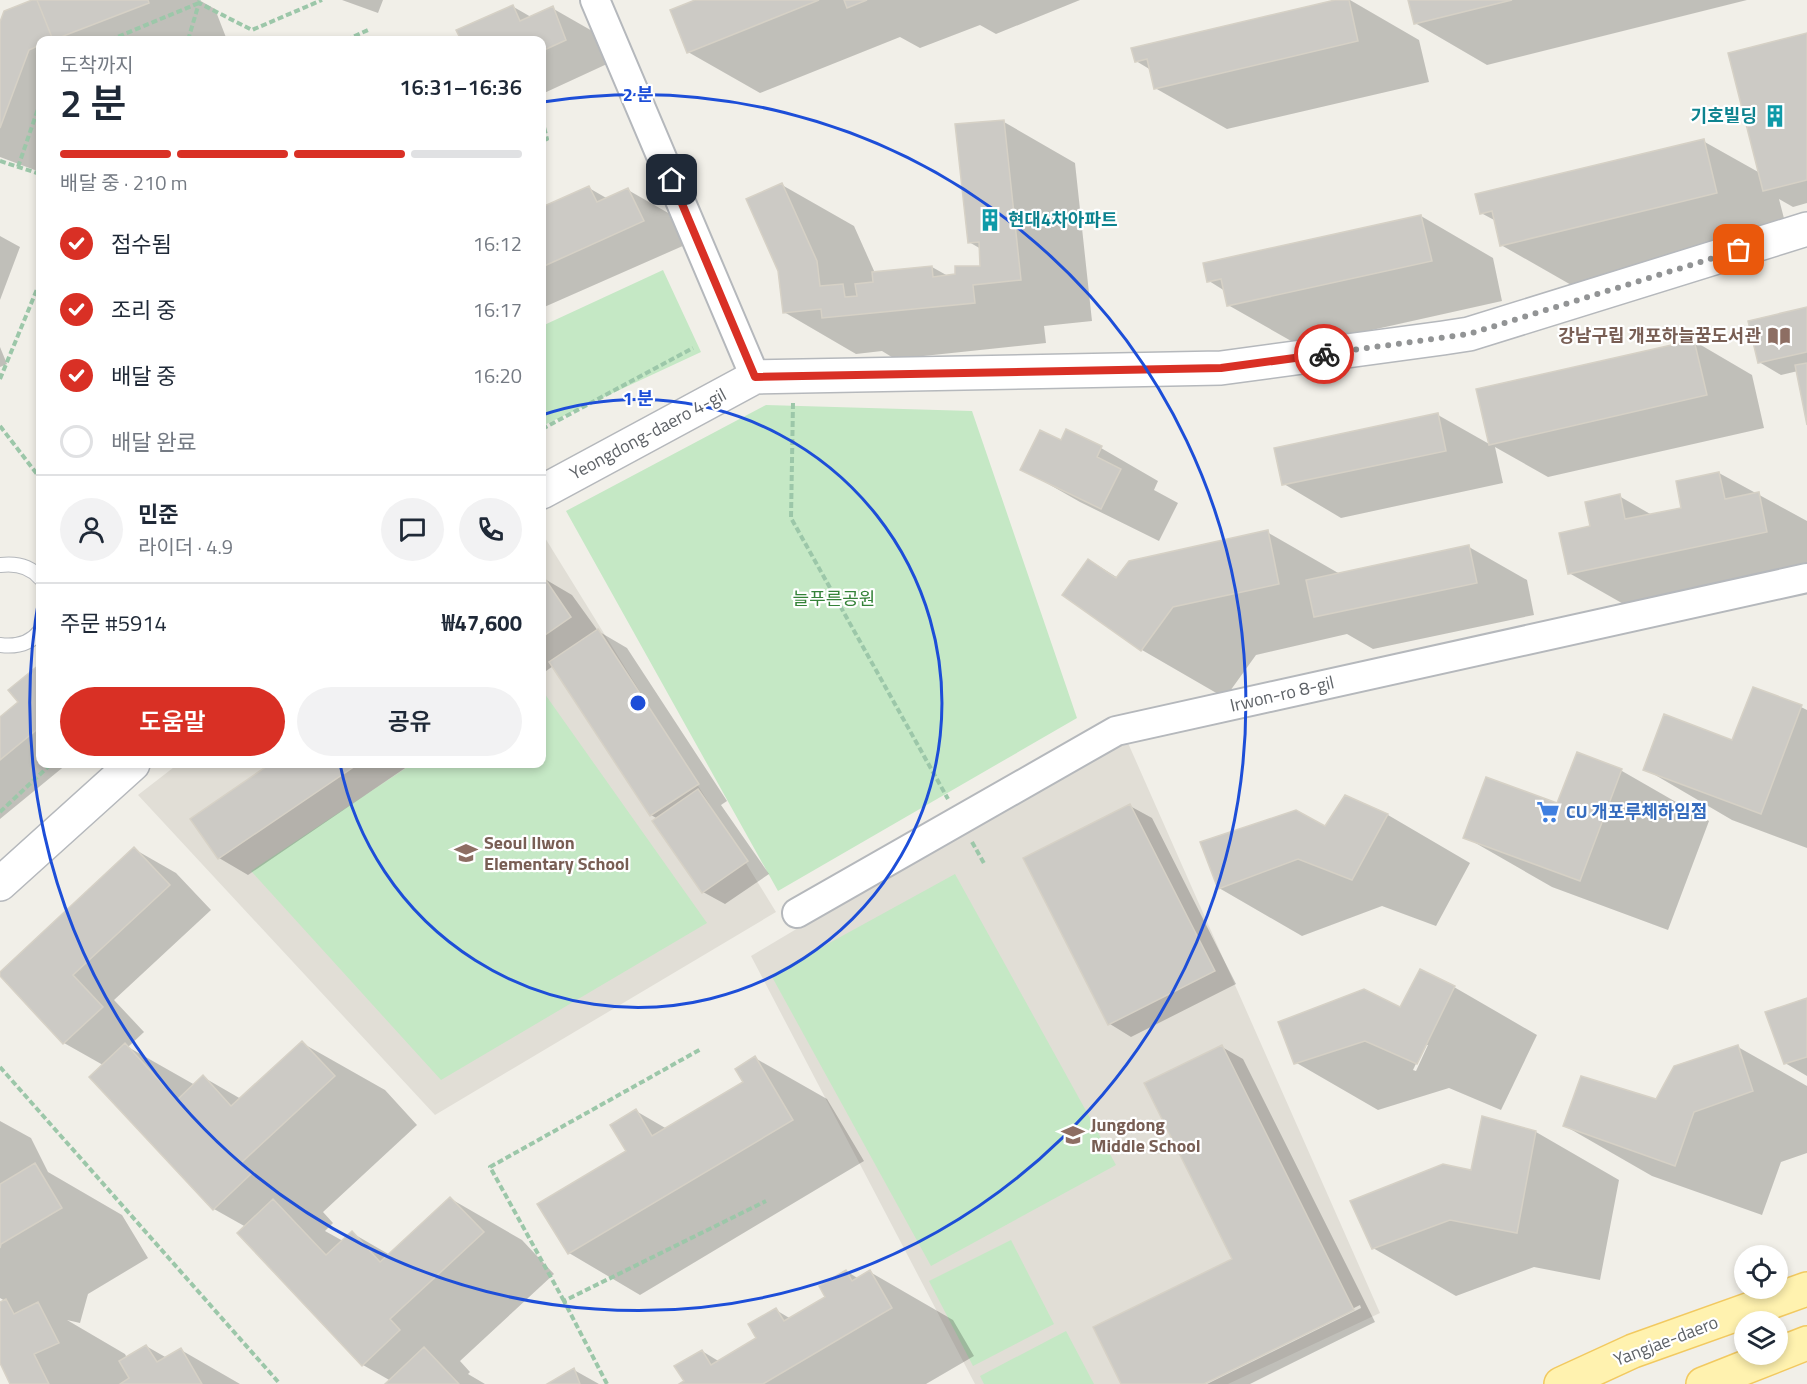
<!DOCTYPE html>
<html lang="ko">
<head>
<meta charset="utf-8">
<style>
	:root { --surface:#fff; --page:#f2f2f3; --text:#1f2937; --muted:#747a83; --line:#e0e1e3; --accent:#d93025 }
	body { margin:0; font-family:"Titillium Web","Noto Sans KR",sans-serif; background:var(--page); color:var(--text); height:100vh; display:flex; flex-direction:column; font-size:22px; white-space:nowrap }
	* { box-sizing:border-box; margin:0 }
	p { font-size:20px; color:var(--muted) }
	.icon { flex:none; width:33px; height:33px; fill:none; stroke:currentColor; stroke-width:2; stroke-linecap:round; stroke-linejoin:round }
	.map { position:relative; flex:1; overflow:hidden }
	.sheet { position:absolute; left:36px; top:36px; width:510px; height:732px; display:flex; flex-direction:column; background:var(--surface); border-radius:12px; box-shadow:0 3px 9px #0003 }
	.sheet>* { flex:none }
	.buttons { position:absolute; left:1734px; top:1245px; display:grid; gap:12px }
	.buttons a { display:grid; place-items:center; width:54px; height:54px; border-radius:50%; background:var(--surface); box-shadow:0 3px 9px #0003; font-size:30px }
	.pin { position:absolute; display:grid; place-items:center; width:51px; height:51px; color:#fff; margin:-26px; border-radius:12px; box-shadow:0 3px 9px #0006 }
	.courier { position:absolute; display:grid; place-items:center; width:60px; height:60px; margin:-30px; border:4px solid #d93025; border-radius:50%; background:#fff; color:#222; box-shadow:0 2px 8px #0007 }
	.headline em { font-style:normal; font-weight:600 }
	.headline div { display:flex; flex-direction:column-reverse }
	.headline { display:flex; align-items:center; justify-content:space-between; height:102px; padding:0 24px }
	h1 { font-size:39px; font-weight:600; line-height:45px }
	.bar { display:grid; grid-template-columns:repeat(4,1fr); gap:9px 6px; align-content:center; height:72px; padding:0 24px }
	.bar i { height:8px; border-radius:4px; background:var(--line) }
	.bar .on { background:var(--accent) }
	.bar p { grid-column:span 4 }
	.line { display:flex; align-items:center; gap:15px; padding:0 24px; border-top:2px solid var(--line) }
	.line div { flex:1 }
	.round { display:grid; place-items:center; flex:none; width:63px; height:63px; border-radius:32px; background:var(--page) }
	ol { padding:0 24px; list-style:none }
	li { display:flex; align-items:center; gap:18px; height:66px }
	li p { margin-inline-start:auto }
	li .icon { padding:6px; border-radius:50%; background:var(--accent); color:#fff; stroke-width:4 }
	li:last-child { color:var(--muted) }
	li i { width:33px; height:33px; border:3px solid var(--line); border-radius:50% }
	.button { display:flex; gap:12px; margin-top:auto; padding:12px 24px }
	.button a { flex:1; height:69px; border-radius:36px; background:var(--accent); color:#fff; font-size:24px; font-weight:600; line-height:69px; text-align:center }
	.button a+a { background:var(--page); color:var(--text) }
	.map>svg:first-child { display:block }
</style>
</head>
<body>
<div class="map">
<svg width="1807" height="1384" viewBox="0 0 1807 1384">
	<rect width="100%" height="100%" fill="#f1efe8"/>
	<!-- education -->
	<path fill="#e1ded6" d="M542,533L776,912L435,1115L138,795L178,764H542Z
		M1124,734L1380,1313L1228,1384H975L751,956Z"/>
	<!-- green -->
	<path fill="#c5e8c5" d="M663,270L701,352L542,426V326Z
		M766,405L972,411L1077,718L778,891L566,511Z
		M542,690L707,923L441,1080L251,871L412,764H542Z
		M955,874L1116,1165L931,1266L771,975Z
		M1011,1240L1054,1324L973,1366L929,1281Z
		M1066,1331L1094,1384H984L980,1376Z"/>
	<!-- shadow -->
	<path fill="#0003" fill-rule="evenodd" d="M36,0H199L215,9L227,40H40V172L0,157V26Z
		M342,0H383L378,13Z
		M700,0H1080L996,34L980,25L920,48L900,37L760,93L688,52Z
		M1342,0H1350L1419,40L1429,82L1227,129L1155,88L1151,70L1136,61Z
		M1409,0H1747L1487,65L1415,23Z
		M512,6L531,17L552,8L594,32L607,64L542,94V40H462L458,31Z
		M1807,35V203L1793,207L1779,199L1788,234L1573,286L1501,245L1496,221L1481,213L1703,141L1760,173Z
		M1004,122L1075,163L1092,321L1044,326L1046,343L895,359L882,351L856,354L784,312L780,271L782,185L854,226L875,273L932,267L948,276L981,267V249L969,242Z
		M589,188L608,199L628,190L670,214L685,245L542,308V209Z
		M1421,216L1493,258L1502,301L1300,346L1228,305L1225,291L1209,281Z
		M0,236L20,247L0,300Z
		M1807,308V417L1798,371L1781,375L1759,362Z
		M1694,341L1752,375L1764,428L1548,477L1495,447L1503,483L1341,518L1284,484L1438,415L1491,445L1478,391Z
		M0,347L7,364L0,367Z
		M1061,442L1101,448L1158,481L1154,490L1178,503L1159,541L1080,502L1022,469Z
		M1719,473L1807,521V569L1627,606L1569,573L1592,528L1619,496L1652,515L1683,509Z
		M1267,532L1340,574L1469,547L1527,580L1534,615L1373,649L1347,634L1256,655L1225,698L1142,650L1064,594L1089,560L1118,578Z
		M543,578L572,595L598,631L627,648L727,801L721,805L769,874L725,904L703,892L658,819L651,815L553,666L542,674Z
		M40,666V764H67L0,819V719L20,702Z
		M1801,707L1807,710V848L1732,820L1645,769L1733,742Z
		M1578,754L1622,771L1709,821L1668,930L1552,887L1465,837L1558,805Z
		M273,764H411L248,875L219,858L192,819Z
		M1345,796L1388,815L1470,863L1436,926L1382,906L1302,936L1219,888L1326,828Z
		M1130,806L1152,818L1236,984L1131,1037L1110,1024Z
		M134,849L176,873L211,910L114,1000L144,1032L128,1047L195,1085L203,1077L241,1099L302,1043L385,1090L417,1125L323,1212L333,1223L325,1231L343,1241L352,1233L390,1255L451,1199L522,1240L554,1274L460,1361L470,1372L468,1374L485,1384H387L391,1381L363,1365L246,1227L214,1209L103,1065L64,1043L0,974Z
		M1454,987L1537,1035L1501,1110L1449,1088L1378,1110L1295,1062L1400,1009ZM1425,1045H1428L1416,1071L1413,1070Z
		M1807,1000V1076L1785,1063Z
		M1222,1047L1243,1059L1375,1322L1250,1384H1207L1361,1308L1360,1305L1201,1384H1122L1234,1259Z
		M1738,1047L1807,1086V1153L1781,1162L1762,1215L1652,1176L1565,1126L1657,1101Z
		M755,1058L827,1099L864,1161L640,1295L569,1253L628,1152L636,1111L667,1129L745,1082Z
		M0,1121L31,1138L48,1172L122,1215L148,1258L88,1294L80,1323L67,1320L125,1354L127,1358L146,1346L167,1358L181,1350L240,1384H12L0,1360V1303L5,1301L0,1298Z
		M1536,1132L1619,1180L1600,1280L1534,1267L1456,1296L1373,1248L1472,1171Z
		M846,1271L859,1279L870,1272L953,1320L974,1356L926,1384H682L702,1351L720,1362L759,1338L776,1310L791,1319L827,1298Z
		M574,1370L599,1384H550Z"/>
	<!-- building -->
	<path fill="#cccac5" stroke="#d6d1c6" stroke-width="1.5" d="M32,0H37L53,40H40V45L29,50L0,128V22L4,11Z
		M37,0H148L149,3L53,40Z
		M695,0H819L687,53L670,10Z
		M844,0H867L847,8Z
		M1335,0H1349L1358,41L1154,89L1147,59L1135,62L1131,48Z
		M1408,0H1512L1414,24Z
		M513,5L520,21L553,6L566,40L542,51V40H461L456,30Z
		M1807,33V180L1763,191L1728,53Z
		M1004,120L1021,280L973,285L975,303L822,318L821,309L783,313L778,271L746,199L782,183L817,261L820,286L843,284L845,297L857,296L855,284L873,282L872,272L932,266L933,277L955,274V266H980L979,242L968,243L955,124Z
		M1704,139L1717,193L1500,246L1492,211L1480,214L1475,194Z
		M589,186L597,202L628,188L644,221L542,267V207Z
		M1421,215L1432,261L1227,306L1221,279L1207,282L1203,263Z
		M1807,307V352L1758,363L1748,321Z
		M1694,340L1707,395L1489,445L1476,389Z
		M1807,363V425L1795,365Z
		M1438,413L1446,451L1282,485L1274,448Z
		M1066,429L1102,446L1097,457L1121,469L1101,509L1020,470L1040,430L1061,440Z
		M1719,472L1725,499L1759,492L1767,532L1568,574L1559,533L1590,526L1585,502L1620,494L1625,519L1681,508L1676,481Z
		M1268,530L1279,584L1173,607L1141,651L1062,595L1088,559L1116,578L1129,561Z
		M1469,545L1477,583L1314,617L1306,580Z
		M543,576L571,617L542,637V577Z
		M598,629L699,784L650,816L549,662Z
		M40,664V727L0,760V717L18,702L8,690Z
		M1753,687L1802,705L1761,814L1643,770L1664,714L1732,740Z
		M1577,752L1622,769L1580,881L1463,838L1486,777L1557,803Z
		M270,764H358L218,859L190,819Z
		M698,789L748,861L702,893L652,821Z
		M1345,795L1388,814L1352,880L1298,859L1218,889L1200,842L1296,810L1325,826Z
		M1130,804L1215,971L1108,1025L1023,858Z
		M134,847L170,885L73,975L103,1007L63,1044L0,976V972Z
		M1420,969L1455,986L1417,1064L1365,1041L1294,1064L1278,1022L1364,989L1400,1007Z
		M1807,998V1057L1784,1064L1765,1012Z
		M302,1041L335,1076L241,1163L251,1174L213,1210L89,1077L125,1043L177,1100L203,1075L231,1106Z
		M1222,1045L1354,1310L1204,1384H1121L1093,1327L1232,1259L1144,1083Z
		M1738,1045L1753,1091L1694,1112L1675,1166L1563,1126L1581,1076L1656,1099L1674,1066Z
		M755,1056L793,1120L568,1254L537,1204L626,1151L610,1125L636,1109L652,1136L743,1082L735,1069Z
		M1482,1116L1536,1131L1517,1233L1450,1220L1372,1249L1350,1201L1443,1164L1471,1170Z
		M35,1163L62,1208L1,1244L0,1248V1184Z
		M450,1197L484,1232L390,1319L400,1330L362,1366L237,1233L273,1199L326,1255L352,1231L380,1262Z
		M846,1270L852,1281L870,1270L892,1308L763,1384H679L684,1381L674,1366L702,1350L711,1365L756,1338L748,1324L776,1308L784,1321L825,1297L819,1286Z
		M6,1299L14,1314L38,1302L59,1343L34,1354L49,1384H10L0,1363V1302Z
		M146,1345L157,1362L181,1348L202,1384H120L129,1378L119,1361Z
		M424,1347L459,1384H385Z
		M574,1368L580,1384H547Z"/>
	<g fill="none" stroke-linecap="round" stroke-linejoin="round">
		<!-- service casing -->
		<g stroke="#b5b8bc" stroke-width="16">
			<path id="service" d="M0,565C16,563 30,566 40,578
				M0,645C15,647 30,644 40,631"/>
		</g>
		<!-- minor casing -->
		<g stroke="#b5b8bc" stroke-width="32">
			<path id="minor" d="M595,0L755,377
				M797,913L1116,731L1807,578"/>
		</g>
		<!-- tertiary casing -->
		<g stroke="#b5b8bc" stroke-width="36">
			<path id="tertiary" d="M542,492L755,377L1221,368L1443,338L1469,334L1807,229
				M0,884L133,764"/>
		</g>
		<!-- primary casing -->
		<g stroke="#f2c960" stroke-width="36">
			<path id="primary" d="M1561,1384L1633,1351L1807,1289
				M1703,1384L1807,1343"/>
		</g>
		<!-- path -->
		<path stroke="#9cc7a9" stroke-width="4" stroke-dasharray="6 3" stroke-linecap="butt" d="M110,40L199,3V0
			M188,40L199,3L252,30L322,0
			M346,40L368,30
			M542,119L547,139L542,141
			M0,161L40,174
			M18,167L40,103
			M0,379L40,282
			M793,403L791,518L948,799
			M0,426L40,478
			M542,429L693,348
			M0,812L51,764
			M972,842L985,865
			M0,1067L280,1384
			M564,1301L490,1167L701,1049
			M607,1384L564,1301L766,1201"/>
		<!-- service -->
		<use href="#service" stroke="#fff" stroke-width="14"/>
		<!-- minor -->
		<use href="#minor" stroke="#fff" stroke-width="28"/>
		<!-- tertiary -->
		<use href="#tertiary" stroke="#fff" stroke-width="33"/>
		<!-- primary -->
		<use href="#primary" stroke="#fff2af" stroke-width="33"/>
	</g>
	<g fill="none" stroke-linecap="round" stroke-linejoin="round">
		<!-- done -->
		<path stroke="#929495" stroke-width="6" stroke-dasharray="0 10.8" d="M1324,354L1469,334L1739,250"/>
		<!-- route -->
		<path stroke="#d93025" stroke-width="8" d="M672,180L755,377L1221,368L1324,354"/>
	</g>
	<!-- distance rings -->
	<g fill="none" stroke="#1d4ed8" stroke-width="3">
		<path d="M542 415A304 304 0 1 1 340 764"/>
		<path d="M543 102A608 608 0 1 1 40 592"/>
	</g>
	<!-- icons -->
	<defs>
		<g id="building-bare" transform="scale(1.8)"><path d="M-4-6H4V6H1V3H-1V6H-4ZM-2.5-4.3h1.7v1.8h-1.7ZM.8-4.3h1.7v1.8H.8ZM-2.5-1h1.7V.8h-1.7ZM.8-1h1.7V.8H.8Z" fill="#0f9aa8" stroke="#fff" stroke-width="2.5" paint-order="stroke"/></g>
		<g id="library-bare" transform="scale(1.8)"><path d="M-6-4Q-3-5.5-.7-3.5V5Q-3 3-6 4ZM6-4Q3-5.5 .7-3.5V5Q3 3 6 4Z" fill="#8d6e63" stroke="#fff" stroke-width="2.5" paint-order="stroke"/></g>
		<g id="supermarket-bare" transform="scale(1.8)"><path d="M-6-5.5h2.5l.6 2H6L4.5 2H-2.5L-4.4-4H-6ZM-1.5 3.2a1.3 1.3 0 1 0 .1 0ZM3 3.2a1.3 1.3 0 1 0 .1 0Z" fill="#3f7fe0" stroke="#fff" stroke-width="2.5" paint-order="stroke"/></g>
		<g id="school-bare" transform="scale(1.8)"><path d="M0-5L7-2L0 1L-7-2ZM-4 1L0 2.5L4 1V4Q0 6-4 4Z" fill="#8d6e63" stroke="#fff" stroke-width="2.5" paint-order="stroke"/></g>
	</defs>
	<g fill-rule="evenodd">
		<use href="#building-bare" x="1775" y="116"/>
		<use href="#building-bare" x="990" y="220"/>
		<use href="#library-bare" x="1779" y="336"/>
		<use href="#supermarket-bare" x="1548" y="812"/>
		<use href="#school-bare" x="466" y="853"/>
		<use href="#school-bare" x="1073" y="1135"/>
	</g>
	<g text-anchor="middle" stroke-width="4.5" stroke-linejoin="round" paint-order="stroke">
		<!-- culture labels -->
		<g font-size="18" font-weight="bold" fill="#0d838f" stroke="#fff" text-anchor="end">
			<text x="1757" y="122">기호빌딩</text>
			<text x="1008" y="226" text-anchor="start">현대4차아파트</text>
		</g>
		<!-- education labels -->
		<g font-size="18" font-weight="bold" fill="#785e54" stroke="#fff" text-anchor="start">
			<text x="1761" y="342" text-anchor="end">강남구립 개포하늘꿈도서관</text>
			<text x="484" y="849">Seoul Ilwon<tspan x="484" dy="21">Elementary School</tspan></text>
			<text x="1091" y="1131">Jungdong<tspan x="1091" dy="21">Middle School</tspan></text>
		</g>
		<!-- street labels -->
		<g font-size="18" fill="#5f6368" stroke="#fff">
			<text transform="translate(648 434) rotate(-28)" y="6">Yeongdong-daero 4-gil</text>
			<text transform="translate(1282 694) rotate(-13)" y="6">Irwon-ro 8-gil</text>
			<text transform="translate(1666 1341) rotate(-21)" y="6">Yangjae-daero</text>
		</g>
		<!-- park labels -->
		<g font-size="18" fill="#348238" stroke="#fff">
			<text x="834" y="605">늘푸른공원</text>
		</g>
		<!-- shop labels -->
		<g font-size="18" font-weight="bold" fill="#366cbe" stroke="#fff" text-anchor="start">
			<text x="1566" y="818">CU 개포루체하임점</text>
		</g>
	</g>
	<circle cx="638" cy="703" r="9" fill="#1d4ed8" stroke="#fff" stroke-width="3"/>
	<g font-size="18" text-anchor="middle" font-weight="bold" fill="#1d4ed8" stroke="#fff" stroke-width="4.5" stroke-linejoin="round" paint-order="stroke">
		<text x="638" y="101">2 분</text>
		<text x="638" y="405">1 분</text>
	</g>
</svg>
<div class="buttons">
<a><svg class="icon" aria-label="locate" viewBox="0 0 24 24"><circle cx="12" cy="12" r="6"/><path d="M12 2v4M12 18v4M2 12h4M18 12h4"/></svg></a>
<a><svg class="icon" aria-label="layers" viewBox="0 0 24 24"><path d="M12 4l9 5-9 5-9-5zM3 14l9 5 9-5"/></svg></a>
</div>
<div class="pin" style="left:1739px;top:250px;background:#ea580c"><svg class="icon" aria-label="bag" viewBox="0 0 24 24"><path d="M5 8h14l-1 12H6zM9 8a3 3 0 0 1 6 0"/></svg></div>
<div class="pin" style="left:672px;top:180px;background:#1f2937"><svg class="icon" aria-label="home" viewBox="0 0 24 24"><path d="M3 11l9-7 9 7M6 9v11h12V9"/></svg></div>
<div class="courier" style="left:1324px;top:354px"><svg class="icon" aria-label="bike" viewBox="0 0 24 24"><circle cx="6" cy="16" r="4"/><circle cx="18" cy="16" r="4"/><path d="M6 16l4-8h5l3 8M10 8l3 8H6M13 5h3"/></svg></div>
<section class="sheet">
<div class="headline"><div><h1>2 분</h1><p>도착까지</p></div><em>16:31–16:36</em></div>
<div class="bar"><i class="on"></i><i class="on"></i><i class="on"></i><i></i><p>배달 중 · 210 m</p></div>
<ol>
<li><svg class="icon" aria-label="check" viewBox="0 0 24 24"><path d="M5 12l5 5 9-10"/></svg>접수됨<p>16:12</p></li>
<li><svg class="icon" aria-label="check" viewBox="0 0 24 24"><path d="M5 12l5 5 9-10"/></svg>조리 중<p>16:17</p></li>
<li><svg class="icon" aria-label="check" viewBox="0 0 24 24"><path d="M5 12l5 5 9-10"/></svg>배달 중<p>16:20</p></li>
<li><i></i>배달 완료</li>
</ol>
<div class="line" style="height:108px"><a class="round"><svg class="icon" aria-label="person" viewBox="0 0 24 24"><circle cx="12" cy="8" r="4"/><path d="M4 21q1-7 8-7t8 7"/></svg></a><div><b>민준</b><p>라이더 · 4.9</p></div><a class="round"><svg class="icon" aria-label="chat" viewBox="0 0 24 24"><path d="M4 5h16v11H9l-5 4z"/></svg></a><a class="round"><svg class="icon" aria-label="phone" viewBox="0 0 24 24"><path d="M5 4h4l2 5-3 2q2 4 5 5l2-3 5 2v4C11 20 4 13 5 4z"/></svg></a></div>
<div class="line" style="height:78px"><div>주문 #5914</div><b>₩47,600</b></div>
<div class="button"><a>도움말</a><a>공유</a></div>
</section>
</div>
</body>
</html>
